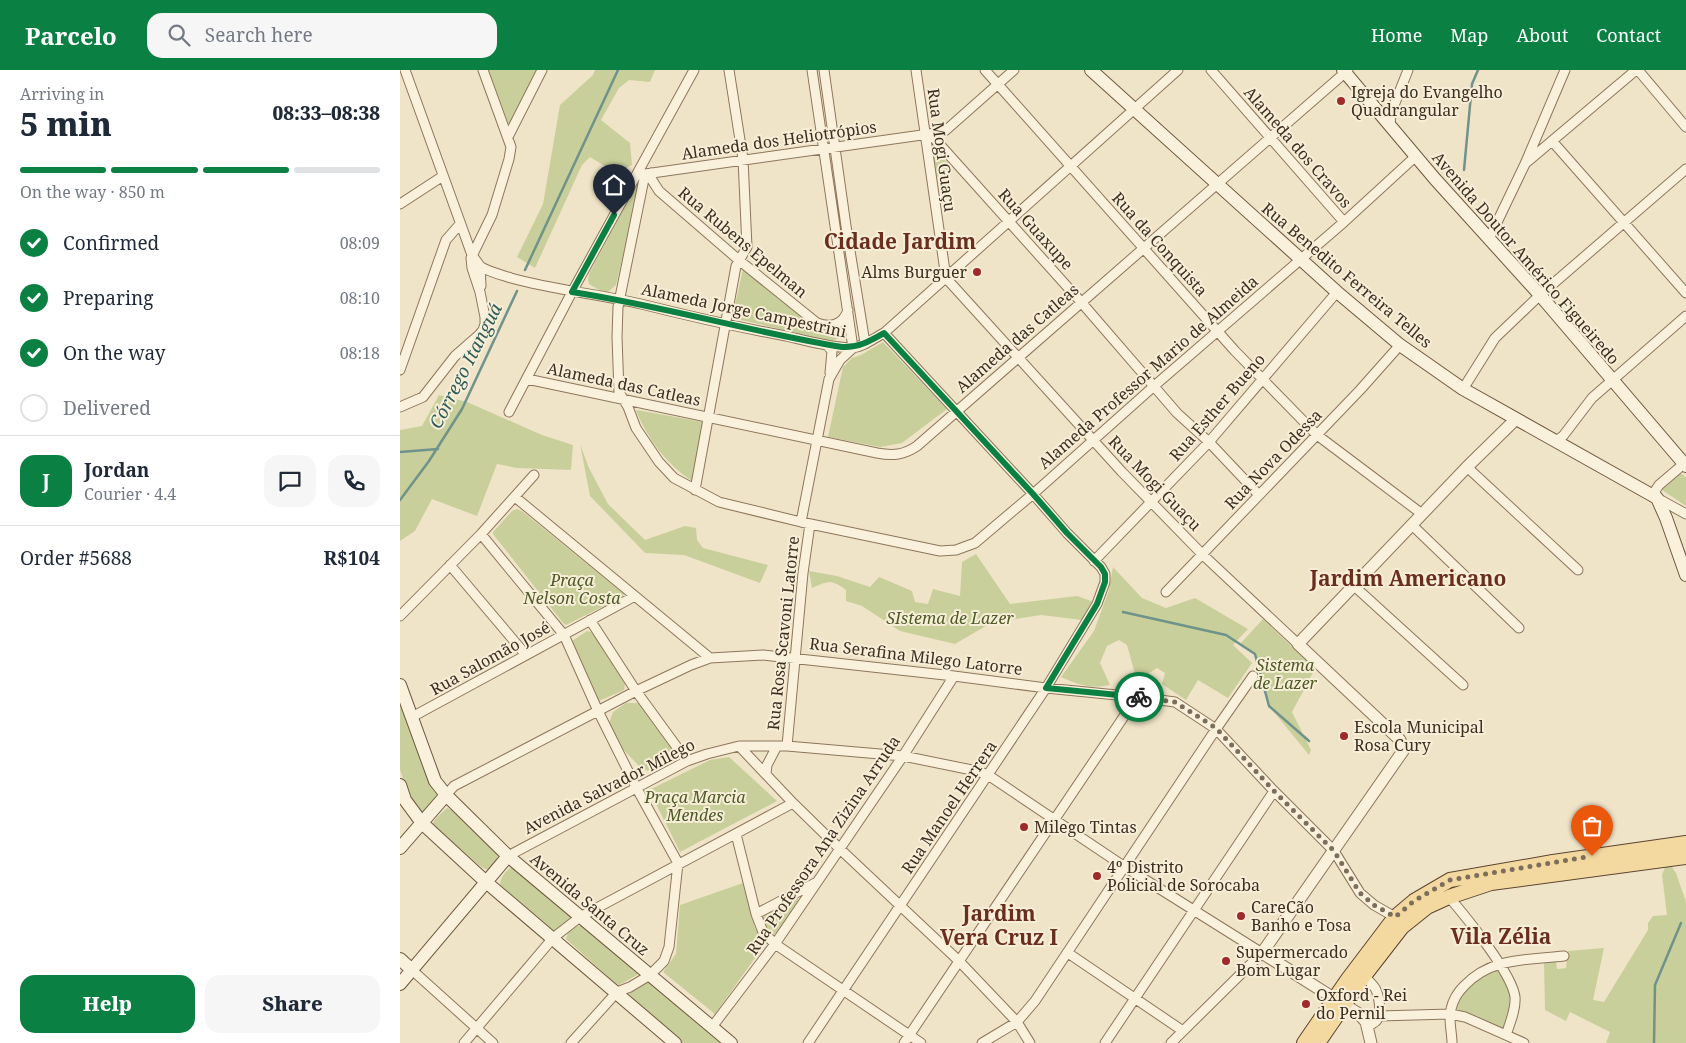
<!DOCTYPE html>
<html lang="en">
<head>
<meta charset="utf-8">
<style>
	:root { --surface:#fff; --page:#f6f6f7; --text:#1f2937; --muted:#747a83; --line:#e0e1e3; --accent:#0b8043 }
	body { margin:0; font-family:"Noto Serif",serif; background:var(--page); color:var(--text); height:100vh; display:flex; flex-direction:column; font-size:19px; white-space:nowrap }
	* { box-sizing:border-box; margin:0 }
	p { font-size:16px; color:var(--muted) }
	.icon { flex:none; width:28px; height:28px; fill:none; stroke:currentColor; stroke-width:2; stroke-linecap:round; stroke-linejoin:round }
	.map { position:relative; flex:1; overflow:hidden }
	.sheet { display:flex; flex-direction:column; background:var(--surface); width:400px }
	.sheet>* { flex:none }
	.pin { position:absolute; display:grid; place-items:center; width:42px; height:42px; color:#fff; margin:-51px -21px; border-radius:50% 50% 50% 0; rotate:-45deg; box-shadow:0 0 5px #0007 }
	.pin .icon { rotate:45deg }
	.courier { position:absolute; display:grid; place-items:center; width:50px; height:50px; margin:-25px; border:4px solid #0b8043; border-radius:50%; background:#fff; color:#222; box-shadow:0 1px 6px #0007 }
	.headline em { font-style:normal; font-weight:800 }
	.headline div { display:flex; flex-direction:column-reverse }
	.headline { display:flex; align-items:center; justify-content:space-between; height:85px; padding:0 20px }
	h1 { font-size:32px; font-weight:800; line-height:38px }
	.bar { display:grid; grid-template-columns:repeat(4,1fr); gap:8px 5px; align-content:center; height:60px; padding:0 20px }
	.bar i { height:6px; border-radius:4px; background:var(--line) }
	.bar .on { background:var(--accent) }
	.bar p { grid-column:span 4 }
	.line { display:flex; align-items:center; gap:12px; padding:0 20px; border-top:1px solid var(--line) }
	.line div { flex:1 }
	.round { display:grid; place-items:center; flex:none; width:52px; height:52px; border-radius:15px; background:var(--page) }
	ol { padding:0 20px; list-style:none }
	li { display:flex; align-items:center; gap:15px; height:55px }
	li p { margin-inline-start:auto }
	li .icon { padding:5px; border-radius:50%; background:var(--accent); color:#fff; stroke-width:4 }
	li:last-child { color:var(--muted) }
	li i { width:28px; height:28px; border:2px solid var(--line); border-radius:50% }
	.primary-button { display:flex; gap:10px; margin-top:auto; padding:10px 20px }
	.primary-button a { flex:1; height:58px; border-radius:15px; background:var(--accent); color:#fff; font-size:20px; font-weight:800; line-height:58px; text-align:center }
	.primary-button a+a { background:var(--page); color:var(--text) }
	header { display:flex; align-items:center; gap:30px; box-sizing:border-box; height:70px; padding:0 25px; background:var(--accent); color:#fff }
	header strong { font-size:24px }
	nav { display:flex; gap:28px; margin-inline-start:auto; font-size:18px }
	.search { width:350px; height:45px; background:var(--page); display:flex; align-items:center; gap:12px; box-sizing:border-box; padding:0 18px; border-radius:15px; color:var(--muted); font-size:19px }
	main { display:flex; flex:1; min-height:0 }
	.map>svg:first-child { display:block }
</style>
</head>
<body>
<header>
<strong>Parcelo</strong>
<div class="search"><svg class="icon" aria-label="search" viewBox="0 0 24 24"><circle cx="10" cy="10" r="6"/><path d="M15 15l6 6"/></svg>Search here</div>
<nav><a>Home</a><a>Map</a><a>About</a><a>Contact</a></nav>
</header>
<main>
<section class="sheet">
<div class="headline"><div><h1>5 min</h1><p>Arriving in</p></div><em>08:33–08:38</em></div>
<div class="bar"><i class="on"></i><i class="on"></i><i class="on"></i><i></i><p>On the way · 850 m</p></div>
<ol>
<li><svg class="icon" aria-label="check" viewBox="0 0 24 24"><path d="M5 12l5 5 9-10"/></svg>Confirmed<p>08:09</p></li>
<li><svg class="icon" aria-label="check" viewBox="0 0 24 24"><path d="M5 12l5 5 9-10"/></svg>Preparing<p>08:10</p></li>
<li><svg class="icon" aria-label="check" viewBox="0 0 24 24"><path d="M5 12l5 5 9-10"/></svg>On the way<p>08:18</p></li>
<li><i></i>Delivered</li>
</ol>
<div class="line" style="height:90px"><b class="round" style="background:var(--accent);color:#fff">J</b><div><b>Jordan</b><p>Courier · 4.4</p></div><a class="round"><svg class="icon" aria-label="chat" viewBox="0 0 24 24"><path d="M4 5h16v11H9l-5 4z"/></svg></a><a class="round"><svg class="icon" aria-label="phone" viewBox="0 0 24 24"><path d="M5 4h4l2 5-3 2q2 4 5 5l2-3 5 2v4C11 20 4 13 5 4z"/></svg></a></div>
<div class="line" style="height:65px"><div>Order #5688</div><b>R$104</b></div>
<div class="primary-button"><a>Help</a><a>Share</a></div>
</section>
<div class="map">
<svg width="1286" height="973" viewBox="0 0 1286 973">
	<rect width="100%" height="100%" fill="#f0e4c8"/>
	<!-- green -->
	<path fill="#c9cf9b" d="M87,0H137L108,55L107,54Z
		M195,0H255L250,12L229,10L219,18L201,50L230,73L232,95L216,103L190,87L182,95L135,198L117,187L143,134L160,35L193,5Z
		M532,81H536L552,97L535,108L530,84Z
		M238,115L239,117L216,215L207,223L199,220L189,214L188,210L189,204L236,116Z
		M343,199L416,259L426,263L438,259L440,262L437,269L432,271L332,248Z
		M483,272L547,339L502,373L480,377L428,367L443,297L452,288L461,285Z
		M39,325L67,332L142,365L173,375L171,400L117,398L97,394L77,446L32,429L15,461L0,471V360L22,356Z
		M237,340L303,352L292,411C266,394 248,369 236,341Z
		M180,374L189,398L208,434L245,470L285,456L296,458L297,470L303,478L368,495L360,513L284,485L245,483L190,426Z
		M1278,404H1282L1286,407V436L1262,420L1263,417Z
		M117,439L122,441L224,524L222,527L166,555L163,553L93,464V462L112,441Z
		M576,484L610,534L677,526L694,532L682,550L641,545L591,553L555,574L500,561L462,536L446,531V520C432,509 427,511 412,518L409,501L437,506L470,517L479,507L512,521L515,532L528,534L533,519L560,526L562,492Z
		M713,497L742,528L766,538L795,528L848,559L833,575L852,593L828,628L798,610L786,630L762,614L765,603L757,598L737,611L727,575L719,570L707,576L700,593L710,615C691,619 678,615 661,607L694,561L709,520Z
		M863,549L915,599L892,642L911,680L909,685L869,636L855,584L840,574Z
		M187,561L194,563L225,614L224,620L199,631L172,571Z
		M0,631L33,720L38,726L27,741L20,742L12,732L0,700Z
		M226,633H239L276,685L259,692L248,701L239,696L217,673L209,653L213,642Z
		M329,687L377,731L280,782L249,720L310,690Z
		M47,738L54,741L98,785L95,794L88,800L81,797L32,754L37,747Z
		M1269,796L1272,797L1276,803L1286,832V973H1206L1210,962L1170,942L1166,951L1145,940L1144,893L1156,891L1157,899L1166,898L1168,881L1204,878L1193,930L1204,932L1248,860V853L1253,846L1267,845L1262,805L1265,797Z
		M110,798H118L172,845L171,850L155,861L150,860L100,817C100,808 104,803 110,798Z
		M343,813L355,858L367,871L315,944L263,902L276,884L280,835Z
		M394,828L398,829V833L379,862L374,864C365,860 363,854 360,845Z
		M178,856H186L237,899V905L219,915L215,913L166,869L168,862Z
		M1098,898L1114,928L1106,961L1055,940C1066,912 1072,910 1098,898Z
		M247,912L252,913L323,973H280L228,926L231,922Z"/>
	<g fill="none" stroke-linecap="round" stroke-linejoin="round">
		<!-- stream -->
		<path stroke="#6f938a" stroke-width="2.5" d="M1064,100L1072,14L1078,0
			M125,200L218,0
			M0,382L38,379
			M0,430L29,391L62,339L117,221
			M723,542L826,565L855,584L869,636L909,671
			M1254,973L1255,915L1281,853"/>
		<!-- minor casing -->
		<g stroke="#8d765c" stroke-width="11">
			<path id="minor" d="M5,0L72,185L80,196L81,216
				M424,0L446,156L465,273
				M516,0L546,208L722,402L802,484L898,574
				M585,0L835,281L917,365L1022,444
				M811,0L944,152
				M1238,0L1286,57
				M990,55L991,43L1008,0
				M545,61L614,0
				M108,67L142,0
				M533,67L681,232L777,343L809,372L859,425
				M1152,71L1286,223
				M1127,92L1236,0
				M241,103L245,104L536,63L548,58
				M251,103L252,110L259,121L340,191L417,253C431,258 443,255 448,240
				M245,104L218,237L217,267L219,322L228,337L236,358L259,392L274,408L319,432L401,452L540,481L556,480L575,473L633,424L753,317L944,152L1016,86
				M0,134L43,106
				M1089,169L1125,94L1165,0
				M71,188C77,199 99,204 111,208C154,220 198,224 241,234C289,246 337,257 386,266C407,271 428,277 450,278C462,278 474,268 484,263L778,0
				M427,275L432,281L430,303
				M0,300L46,170L60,154
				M127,309L477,383C493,386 504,385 517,376L948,0
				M1063,319L1095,268L1140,225L1286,99
				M0,337L23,327L55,286L79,265L83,260L85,254V247L80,222L72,198L71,188L92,145L109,89L111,77L83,0
				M109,342L172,222L294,0
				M1155,370H1157L1163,366L1192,328L1286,246
				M1286,392L1259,415L1255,421L1257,428L1286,444
				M1067,397L1178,500
				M295,420L336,196L347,177L343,89L329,0
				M115,427L310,588
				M401,452L429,309L440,290L453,278L412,0
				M1012,455L1119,558
				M81,464L164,565L198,641L236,717L278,793L269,877L264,891L250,905L230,917L217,922L171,973
				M694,491L809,372L937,222
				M50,495L126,585
				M953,515L1063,615
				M766,522L960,320L1000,275
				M0,546L81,464L134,405
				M190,550L236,621L287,691
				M12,647L235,526
				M339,676L393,733L440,779L559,891L617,952L630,973
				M387,676L403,503L410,454
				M366,704L367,695L377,676
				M46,725L54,716L236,621L291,595L310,588L363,585L554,606L646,618L737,627L775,632L816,659L874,721L934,781L960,823L974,835L995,847
				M336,764L356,844L363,862L375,874L521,973
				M108,786L287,691L307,684L339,676H387L503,686L577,701L588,705L725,797L862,883L771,973
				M1049,827C1066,847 1112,903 1115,927C1116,939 1110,953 1106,965
				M356,844L415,813
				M668,883L783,961
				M12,900L93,973
				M964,906C968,910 972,914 975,918C979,925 982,943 977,950C975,953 970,955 967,957
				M979,946L1050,944L1065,947L1124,973
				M312,957L375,874L503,686L554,606
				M64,973L153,868L180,847L393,733
				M408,973L646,618L697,534L705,512V504L701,497L667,463L633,424L484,263
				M504,973L737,627
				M582,973L617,952L635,931L816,659L853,606
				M705,973L874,721
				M1052,973C1052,962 1048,949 1051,939C1053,930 1058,922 1064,916C1091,887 1128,890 1164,886"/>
		</g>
		<!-- tertiary casing -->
		<g stroke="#8d765c" stroke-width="13">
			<path id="tertiary" d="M862,883L1003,681L1000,670L898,574L1067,397L1116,349
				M862,883L959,944L966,952L971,973"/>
		</g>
		<!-- secondary casing -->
		<g stroke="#6f573f" stroke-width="14">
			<path id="secondary" d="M691,0L937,222L1000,275L1063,319L1257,428L1266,448L1286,505
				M943,0L1035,109L1140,225L1286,396
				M0,615L35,711L46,725L108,786L331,973
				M0,715L5,730L22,753L86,812L275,973
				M0,778L46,725
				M0,889L12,900
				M0,914L108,786"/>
		</g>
		<!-- primary casing -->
		<g stroke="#5b4430" stroke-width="16">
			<path id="primary" d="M904,973L948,909L995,847L1014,831L1050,810L1153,792L1286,773
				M918,973L964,906L1002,857L1027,837L1049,827L1091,813L1286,787"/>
		</g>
		<!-- minor -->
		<use href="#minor" stroke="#faf1dc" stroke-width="9"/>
		<!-- tertiary -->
		<use href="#tertiary" stroke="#faf1dc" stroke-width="11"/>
		<!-- secondary -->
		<use href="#secondary" stroke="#faf1dc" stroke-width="12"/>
		<!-- primary -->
		<use href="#primary" stroke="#f3d9a0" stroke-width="14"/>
	</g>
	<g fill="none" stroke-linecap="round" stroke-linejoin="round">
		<!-- done -->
		<path stroke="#7c6e5b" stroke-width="5" stroke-dasharray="0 9" d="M739,627L775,632L816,658L874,721L934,781L960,823L974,835L995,847L1014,831L1050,810L1192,786"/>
		<!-- route -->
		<path stroke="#0b8043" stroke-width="6" d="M214,145L172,222C263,236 351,262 442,277C458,278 470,271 484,263L633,424L667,463L701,497L705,504V512L697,534L646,618L739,627"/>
	</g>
	<!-- markers -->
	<g fill="#9e2a2b" stroke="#f7eed8" stroke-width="2">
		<circle cx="941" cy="31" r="5"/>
		<circle cx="577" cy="202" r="5"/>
		<circle cx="944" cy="666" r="5"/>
		<circle cx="624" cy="757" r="5"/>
		<circle cx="697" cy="806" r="5"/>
		<circle cx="841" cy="846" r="5"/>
		<circle cx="826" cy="891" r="5"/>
		<circle cx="906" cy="934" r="5"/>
	</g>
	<g text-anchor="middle" stroke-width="4" stroke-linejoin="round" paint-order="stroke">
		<!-- poi labels -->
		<g font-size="16" fill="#3d2e20" stroke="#f7eed8" text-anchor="start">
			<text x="951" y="28">Igreja do Evangelho<tspan x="951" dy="18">Quadrangular</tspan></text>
			<text x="567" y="208" text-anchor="end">Alms Burguer</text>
			<text x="954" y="663">Escola Municipal<tspan x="954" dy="18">Rosa Cury</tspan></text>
			<text x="634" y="763">Milego Tintas</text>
			<text x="707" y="803">4º Distrito<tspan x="707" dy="18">Policial de Sorocaba</tspan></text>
			<text x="851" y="843">CareCão<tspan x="851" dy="18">Banho e Tosa</tspan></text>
			<text x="836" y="888">Supermercado<tspan x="836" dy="18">Bom Lugar</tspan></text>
			<text x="916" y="931">Oxford - Rei<tspan x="916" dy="18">do Pernil</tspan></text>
		</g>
		<!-- street labels -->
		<g font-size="16" fill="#3d2e20" stroke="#f7eed8">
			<text transform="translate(379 70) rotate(-8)" y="6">Alameda dos Heliotrópios</text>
			<text transform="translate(898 77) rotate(49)" y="6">Alameda dos Cravos</text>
			<text transform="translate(542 80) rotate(82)" y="6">Rua Mogi Guaçu</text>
			<text transform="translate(636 159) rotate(48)" y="6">Rua Guaxupe</text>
			<text transform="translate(343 172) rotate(40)" y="6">Rua Rubens Epelman</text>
			<text transform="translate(760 174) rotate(48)" y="6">Rua da Conquista</text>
			<text transform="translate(1126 188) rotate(49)" y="6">Avenida Doutor Américo Figueiredo</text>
			<text transform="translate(947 205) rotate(40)" y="6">Rua Benedito Ferreira Telles</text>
			<text transform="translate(344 240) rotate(12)" y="6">Alameda Jorge Campestrini</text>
			<text transform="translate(617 268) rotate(-41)" y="6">Alameda das Catleas</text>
			<text transform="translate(748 302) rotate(-41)" y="6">Alameda Professor Mario de Almeida</text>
			<text transform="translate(224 314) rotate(12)" y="6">Alameda das Catleas</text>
			<text transform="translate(817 337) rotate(-49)" y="6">Rua Esther Bueno</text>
			<text transform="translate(873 389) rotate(-46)" y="6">Rua Nova Odessa</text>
			<text transform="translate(755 413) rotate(46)" y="6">Rua Mogi Guaçu</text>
			<text transform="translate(383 563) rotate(-84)" y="6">Rua Rosa Scavoni Latorre</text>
			<text transform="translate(516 586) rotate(7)" y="6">Rua Serafina Milego Latorre</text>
			<text transform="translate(90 588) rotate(-29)" y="6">Rua Salomão José</text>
			<text transform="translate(209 716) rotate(-27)" y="6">Avenida Salvador Milego</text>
			<text transform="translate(549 737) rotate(-56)" y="6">Rua Manoel Herrera</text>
			<text transform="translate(423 775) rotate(-56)" y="6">Rua Professora Ana Zizina Arruda</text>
			<text transform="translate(190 834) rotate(40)" y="6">Avenida Santa Cruz</text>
		</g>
		<!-- park labels -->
		<g font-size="16" font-style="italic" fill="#4d5a26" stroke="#f7eed8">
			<text x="172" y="516">Praça<tspan x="172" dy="18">Nelson Costa</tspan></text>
			<text x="550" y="554">SIstema de Lazer</text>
			<text x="885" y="601">Sistema<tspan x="885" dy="18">de Lazer</tspan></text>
			<text x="295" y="733">Praça Marcia<tspan x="295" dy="18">Mendes</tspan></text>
		</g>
		<!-- water labels -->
		<g font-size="18" font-style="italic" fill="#2f5d5a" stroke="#f7eed8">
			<text transform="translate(66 296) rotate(-63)" y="6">Córrego Itanguá</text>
		</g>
		<!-- district labels -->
		<g font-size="21" font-weight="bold" fill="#6b2e1e" stroke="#f7eed8">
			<text x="500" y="179">Cidade Jardim</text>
			<text x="1008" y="516">Jardim Americano</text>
			<text x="599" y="851">Jardim<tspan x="599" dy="24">Vera Cruz I</tspan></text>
			<text x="1101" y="874">Vila Zélia</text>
		</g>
	</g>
</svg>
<div class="pin" style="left:1192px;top:786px;background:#ea580c"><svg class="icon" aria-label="bag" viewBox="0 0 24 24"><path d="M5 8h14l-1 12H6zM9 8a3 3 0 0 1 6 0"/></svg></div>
<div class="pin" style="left:214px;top:145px;background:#1f2937"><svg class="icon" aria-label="home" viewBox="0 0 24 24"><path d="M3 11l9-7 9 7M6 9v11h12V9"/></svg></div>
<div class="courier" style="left:739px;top:627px"><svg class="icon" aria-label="bike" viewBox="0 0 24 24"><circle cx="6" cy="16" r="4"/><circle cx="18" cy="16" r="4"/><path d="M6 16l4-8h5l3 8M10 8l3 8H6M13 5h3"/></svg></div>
</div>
</main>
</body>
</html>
